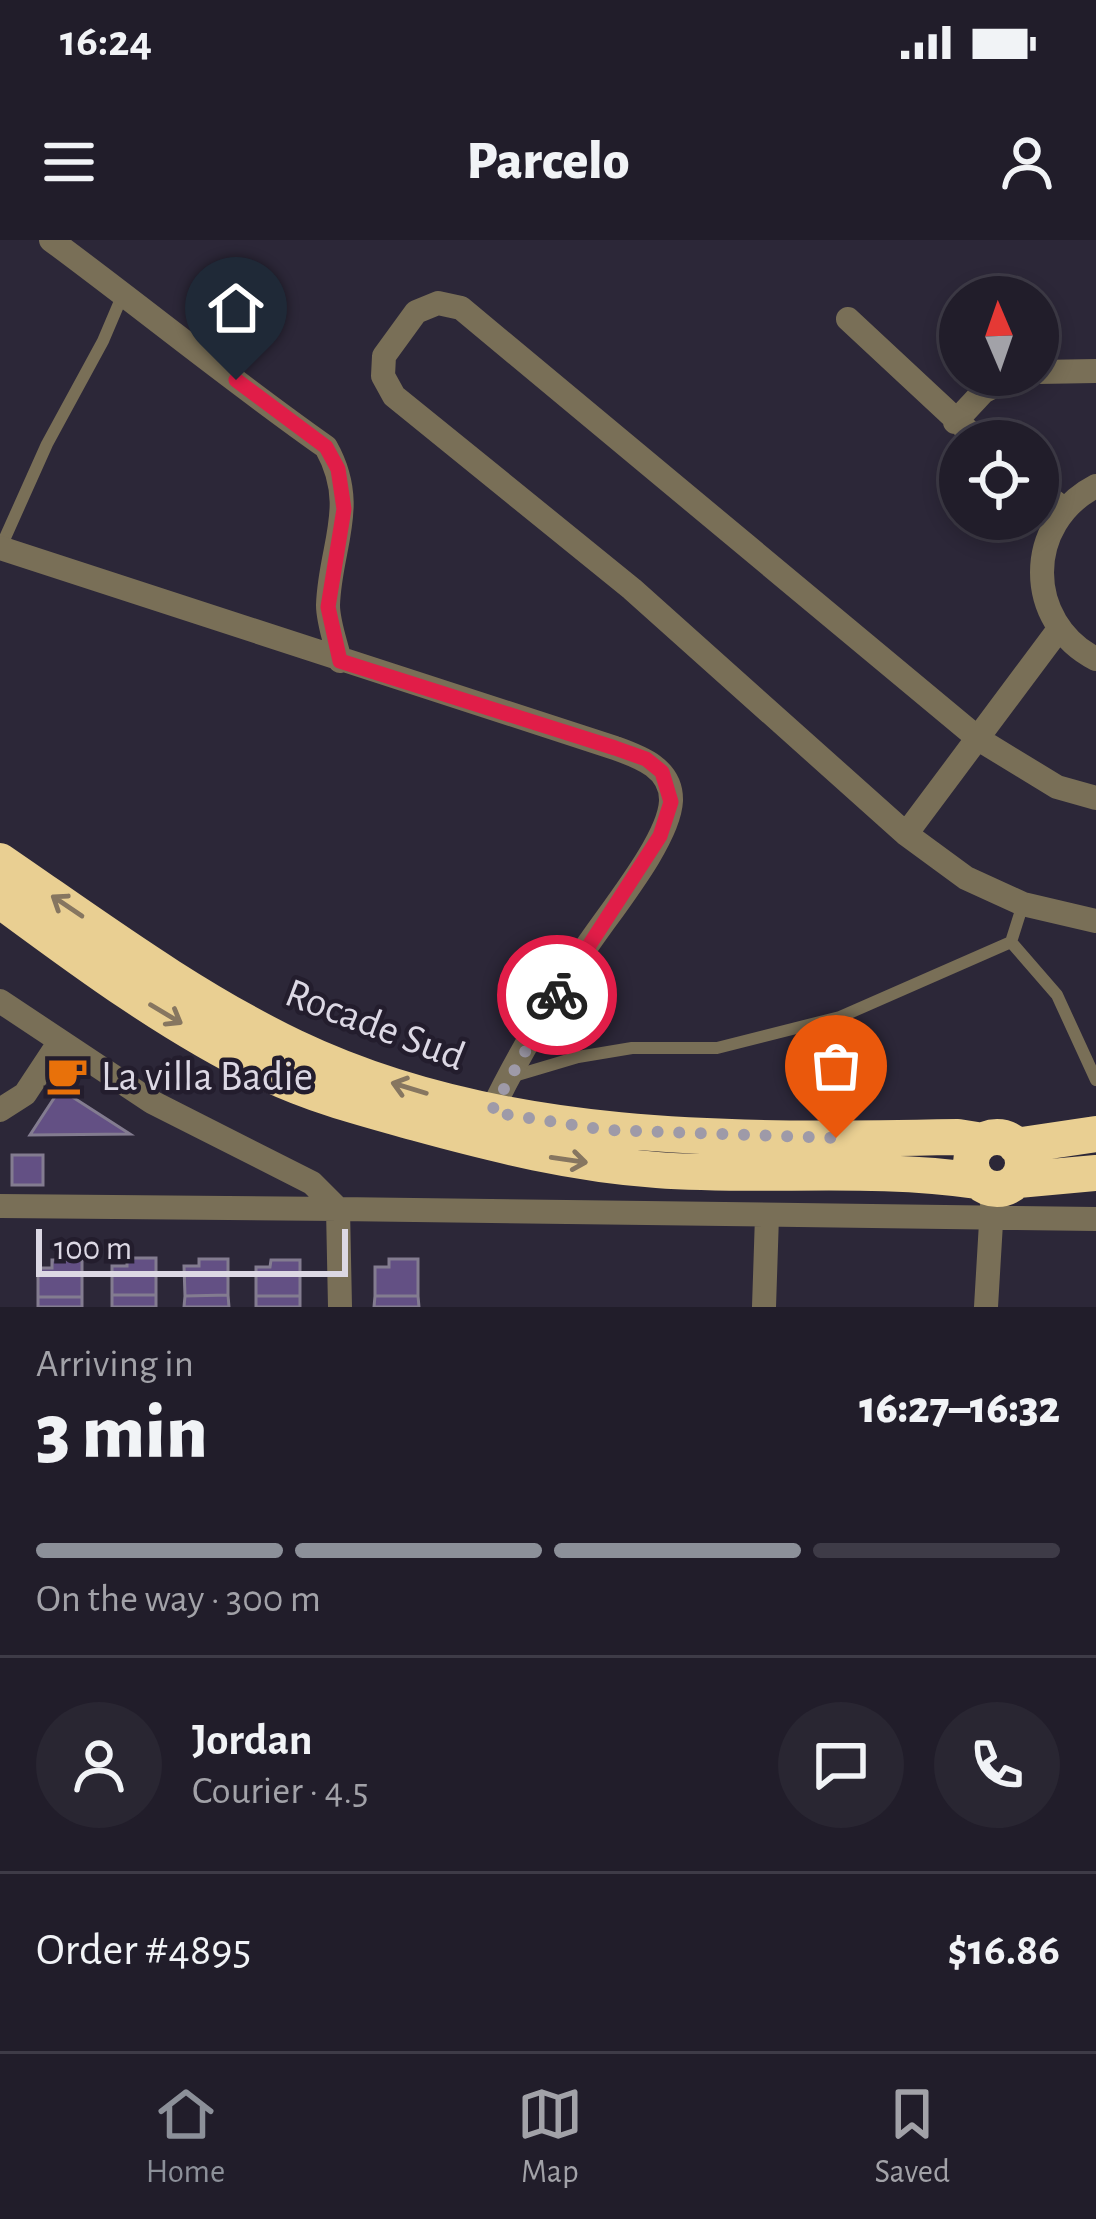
<!DOCTYPE html>
<html lang="en">
<head>
<meta charset="utf-8">
<style>
	:root { --surface:#211d2a; --page:#292632; --text:#f1f3f6; --muted:#a2a2a8; --line:#3e3b47; --accent:#8c9099 }
	body { margin:0; font-family:"Alegreya Sans",sans-serif; background:var(--page); color:var(--text); height:100vh; display:flex; flex-direction:column; font-size:45px; white-space:nowrap }
	* { box-sizing:border-box; margin:0 }
	p { font-size:39px; color:var(--muted) }
	.icon { flex:none; width:66px; height:66px; fill:none; stroke:currentColor; stroke-width:2; stroke-linecap:round; stroke-linejoin:round }
	.map { position:relative; height:1067px; overflow:hidden }
	.drawer { display:flex; flex-direction:column; background:var(--surface); flex:1 }
	.drawer>* { flex:none }
	.needle { width:78px; rotate:358deg }
	.controls { position:absolute; left:939px; top:36px; display:grid; gap:24px }
	.controls a { display:grid; place-items:center; width:120px; height:120px; border-radius:50%; background:var(--surface); box-shadow:0 6px 18px #0003,0 0 0 3px var(--line); font-size:60px }
	.scale { position:absolute; left:36px; bottom:30px; width:312px; box-sizing:border-box; padding-left:12px; border:6px solid #dcd8e4; border-top:0; font-size:33px; line-height:42px; white-space:nowrap; color:#dcd8e4; -webkit-text-stroke:9px #231d2d; paint-order:stroke }
	.pin { position:absolute; display:grid; place-items:center; width:102px; height:102px; color:#fff; margin:-123px -51px; border-radius:50% 50% 50% 0; rotate:-45deg; box-shadow:0 0 12px #0007 }
	.pin .icon { rotate:45deg }
	.courier { position:absolute; display:grid; place-items:center; width:120px; height:120px; margin:-60px; border:9px solid #e11d48; border-radius:50%; background:#fff; color:#222; box-shadow:0 3px 15px #0007 }
	.summary em { font-style:normal; font-weight:800 }
	.summary div { display:flex; flex-direction:column-reverse }
	.summary { display:flex; align-items:center; justify-content:space-between; height:204px; padding:0 36px }
	h1 { font-size:78px; font-weight:800; line-height:90px }
	.bar { display:grid; grid-template-columns:repeat(4,1fr); gap:18px 12px; align-content:center; height:144px; padding:0 36px }
	.bar i { height:15px; border-radius:9px; background:var(--line) }
	.bar .selected { background:var(--accent) }
	.bar p { grid-column:span 4 }
	.line { display:flex; align-items:center; gap:30px; padding:0 36px; border-top:3px solid var(--line) }
	.line div { flex:1 }
	.round { display:grid; place-items:center; flex:none; width:126px; height:126px; border-radius:63px; background:var(--page) }
	.status { display:flex; justify-content:space-between; align-items:center; height:84px; padding:0 60px; background:var(--surface); direction:ltr }
	.status svg { height:33px; fill:currentColor }
	header { display:flex; justify-content:space-between; align-items:center; height:156px; padding:0 36px; background:var(--surface); font-size:54px; font-weight:800 }
	.tab-bar { display:flex; justify-content:space-around; align-items:center; height:168px; border-top:3px solid var(--line); background:var(--surface); font-size:33px; color:var(--muted) }
	.tab-bar a { display:grid; justify-items:center; gap:6px }
	.tab-bar .selected { color:var(--accent) }
	.map>svg:first-child { display:block }
</style>
</head>
<body>
<div class="status"><b>16:24</b><svg viewBox="0 0 49 12"><path d="M0 12V9h3v3zM5 12V6h3v6zM10 12V3h3v9zM15 12V0h3v12zM26 1h20v11H26zM47 4h2v5h-2z"/></svg></div>
<header><svg class="icon" aria-label="menu" viewBox="0 0 24 24"><path d="M4 6h16M4 12h16M4 18h16"/></svg>Parcelo<svg class="icon" aria-label="person" viewBox="0 0 24 24"><circle cx="12" cy="8" r="4"/><path d="M4 21q1-7 8-7t8 7"/></svg></header>
<div class="map">
<svg width="1096" height="1067" viewBox="0 0 1096 1067">
	<rect width="100%" height="100%" fill="#2c2738"/>
	<!-- building -->
	<path fill="#635084" stroke="#837c90" stroke-width="3" d="M60,849L130,894L30,895Z
		M12,915H43V945H12Z
		M127,1018H156V1055H112V1026H127Z
		M199,1019H228V1055L185,1056L184,1026H199Z
		M389,1019H418V1056H375V1027H389Z
		M52,1020H82V1057H38V1028H52Z
		M271,1020H300V1056H256V1027H270Z
		M112,1055H156V1067H112Z
		M228,1055L229,1067H184L185,1056Z
		M256,1056H300V1067H256Z
		M375,1056H418L419,1067H374Z
		M38,1057H82V1067H38Z"/>
	<g fill="none" stroke-linecap="round" stroke-linejoin="round">
		<!-- lane -->
		<path stroke="#796f57" stroke-width="12" d="M0,309L47,204L103,101L123,54
			M1011,702L1057,755L1096,840
			M514,836L578,817L632,808H717L840,777L1011,702L1023,664"/>
		<!-- street -->
		<path stroke="#796f57" stroke-width="24" d="M51,0C143,68 232,141 326,207C359,266 330,305 328,365C328,383 336,403 340,421
			M848,79L979,201
			M1038,132L1096,131
			M955,182L983,152L1015,135
			M1096,246C1024,283 1024,382 1096,419
			M1038,249L1065,270
			M0,308L615,508C640,517 672,528 671,561C669,602 606,676 583,712C550,764 517,817 491,872
			M1096,558L1057,547L980,500L461,68L438,63L416,72L384,116L383,136L394,156L632,349L906,594L966,638L1023,664L1096,681
			M906,594L1059,389
			M0,761L152,862L312,943L338,969L1096,979
			M0,870L25,854L60,801
			M0,966L338,969L340,1067
			M764,1067L767,976
			M986,1067L993,949"/>
		<!-- highway -->
		<path stroke="#e9cf92" stroke-width="36" d="M0,621C95,686 190,757 294,807C499,905 736,901 958,897L983,901
			M0,660C85,723 173,788 269,834C315,856 366,869 416,883C496,905 574,924 657,930C763,938 872,925 977,941
			M971 923a26 26 0 1 1 52 0a26 26 0 1 1-52 0Z
			M1016,906L1096,894
			M1018,940L1096,933"/>
	</g>
	<!-- one-way arrows -->
	<defs><path id="oneway-shaft" d="M-6 0H5M1.5-3L5.5 0L1.5 3" fill="none" stroke-width="1.6" stroke-linecap="round" stroke-linejoin="round" transform="scale(3)"/></defs>
	<g stroke="#867660">
		<use href="#oneway-shaft" transform="translate(67 666) rotate(-146)"/>
		<use href="#oneway-shaft" transform="translate(166 774) rotate(31)"/>
		<use href="#oneway-shaft" transform="translate(409 848) rotate(-163)"/>
		<use href="#oneway-shaft" transform="translate(569 920) rotate(8)"/>
	</g>
	<g fill="none" stroke-linecap="round" stroke-linejoin="round">
		<!-- done -->
		<path stroke="#9e9aa8" stroke-width="12" stroke-dasharray="0 21.6" d="M557,755L491,872L605,890L836,898"/>
		<!-- route -->
		<path stroke="#e11d48" stroke-width="15" d="M236,140L326,207L338,229L344,269L328,367L340,421L615,508L646,519L662,532L671,562L660,596L557,755"/>
	</g>
	<!-- icons -->
	<defs>
		<g id="cafe-bare" transform="scale(3.24)"><path d="M-5.5-4.5H6V0H3Q3 3.5 0 3.5H-2.5Q-5.5 3.5-5.5 0ZM3-3.2v2h1.7v-2ZM-6 4.5H4V6H-6Z" fill="#e8710a" stroke="#231d2d" stroke-width="2.5" paint-order="stroke"/></g>
	</defs>
	<g fill-rule="evenodd">
		<use href="#cafe-bare" x="67" y="835"/>
	</g>
	<g text-anchor="middle" stroke-width="9" stroke-linejoin="round" paint-order="stroke">
		<!-- street labels -->
		<g font-size="42" fill="#dcd8e4" stroke="#231d2d">
			<text transform="translate(376 783) rotate(21)" y="15">Rocade Sud</text>
		</g>
		<!-- poi labels -->
		<g font-size="42" fill="#dcd8e4" stroke="#231d2d" text-anchor="start">
			<text x="101" y="850">La villa Badie</text>
		</g>
	</g>
</svg>
<div class="controls">
<a><svg class="needle" viewBox="-14 -14 28 28"><path d="M0-13l5 13h-10z" fill="#e53935"/><path d="M0 13l5-13h-10z" fill="#a2a2a8"/></svg></a>
<a><svg class="icon" aria-label="locate" viewBox="0 0 24 24"><circle cx="12" cy="12" r="6"/><path d="M12 2v4M12 18v4M2 12h4M18 12h4"/></svg></a>
</div>
<div class="scale">100 m</div>
<div class="pin" style="left:836px;top:898px;background:#ea580c"><svg class="icon" aria-label="bag" viewBox="0 0 24 24"><path d="M5 8h14l-1 12H6zM9 8a3 3 0 0 1 6 0"/></svg></div>
<div class="pin" style="left:236px;top:140px;background:#1f2937"><svg class="icon" aria-label="home" viewBox="0 0 24 24"><path d="M3 11l9-7 9 7M6 9v11h12V9"/></svg></div>
<div class="courier" style="left:557px;top:755px"><svg class="icon" aria-label="bike" viewBox="0 0 24 24"><circle cx="6" cy="16" r="4"/><circle cx="18" cy="16" r="4"/><path d="M6 16l4-8h5l3 8M10 8l3 8H6M13 5h3"/></svg></div>
</div>
<section class="drawer">
<div class="summary"><div><h1>3 min</h1><p>Arriving in</p></div><em>16:27–16:32</em></div>
<div class="bar"><i class="selected"></i><i class="selected"></i><i class="selected"></i><i></i><p>On the way · 300 m</p></div>
<div class="line" style="height:216px"><a class="round"><svg class="icon" aria-label="person" viewBox="0 0 24 24"><circle cx="12" cy="8" r="4"/><path d="M4 21q1-7 8-7t8 7"/></svg></a><div><b>Jordan</b><p>Courier · 4.5</p></div><a class="round"><svg class="icon" aria-label="chat" viewBox="0 0 24 24"><path d="M4 5h16v11H9l-5 4z"/></svg></a><a class="round"><svg class="icon" aria-label="phone" viewBox="0 0 24 24"><path d="M5 4h4l2 5-3 2q2 4 5 5l2-3 5 2v4C11 20 4 13 5 4z"/></svg></a></div>
<div class="line" style="height:156px"><div>Order #4895</div><b>$16.86</b></div>
</section>
<nav class="tab-bar">
<a class="selected"><svg class="icon" aria-label="home" viewBox="0 0 24 24"><path d="M3 11l9-7 9 7M6 9v11h12V9"/></svg>Home</a>
<a><svg class="icon" aria-label="map" viewBox="0 0 24 24"><path d="M3 6l6-2 6 2 6-2v14l-6 2-6-2-6 2zM9 4v14M15 6v14"/></svg>Map</a>
<a><svg class="icon" aria-label="saved" viewBox="0 0 24 24"><path d="M7 4h10v16l-5-4-5 4z"/></svg>Saved</a>
</nav>
</body>
</html>
